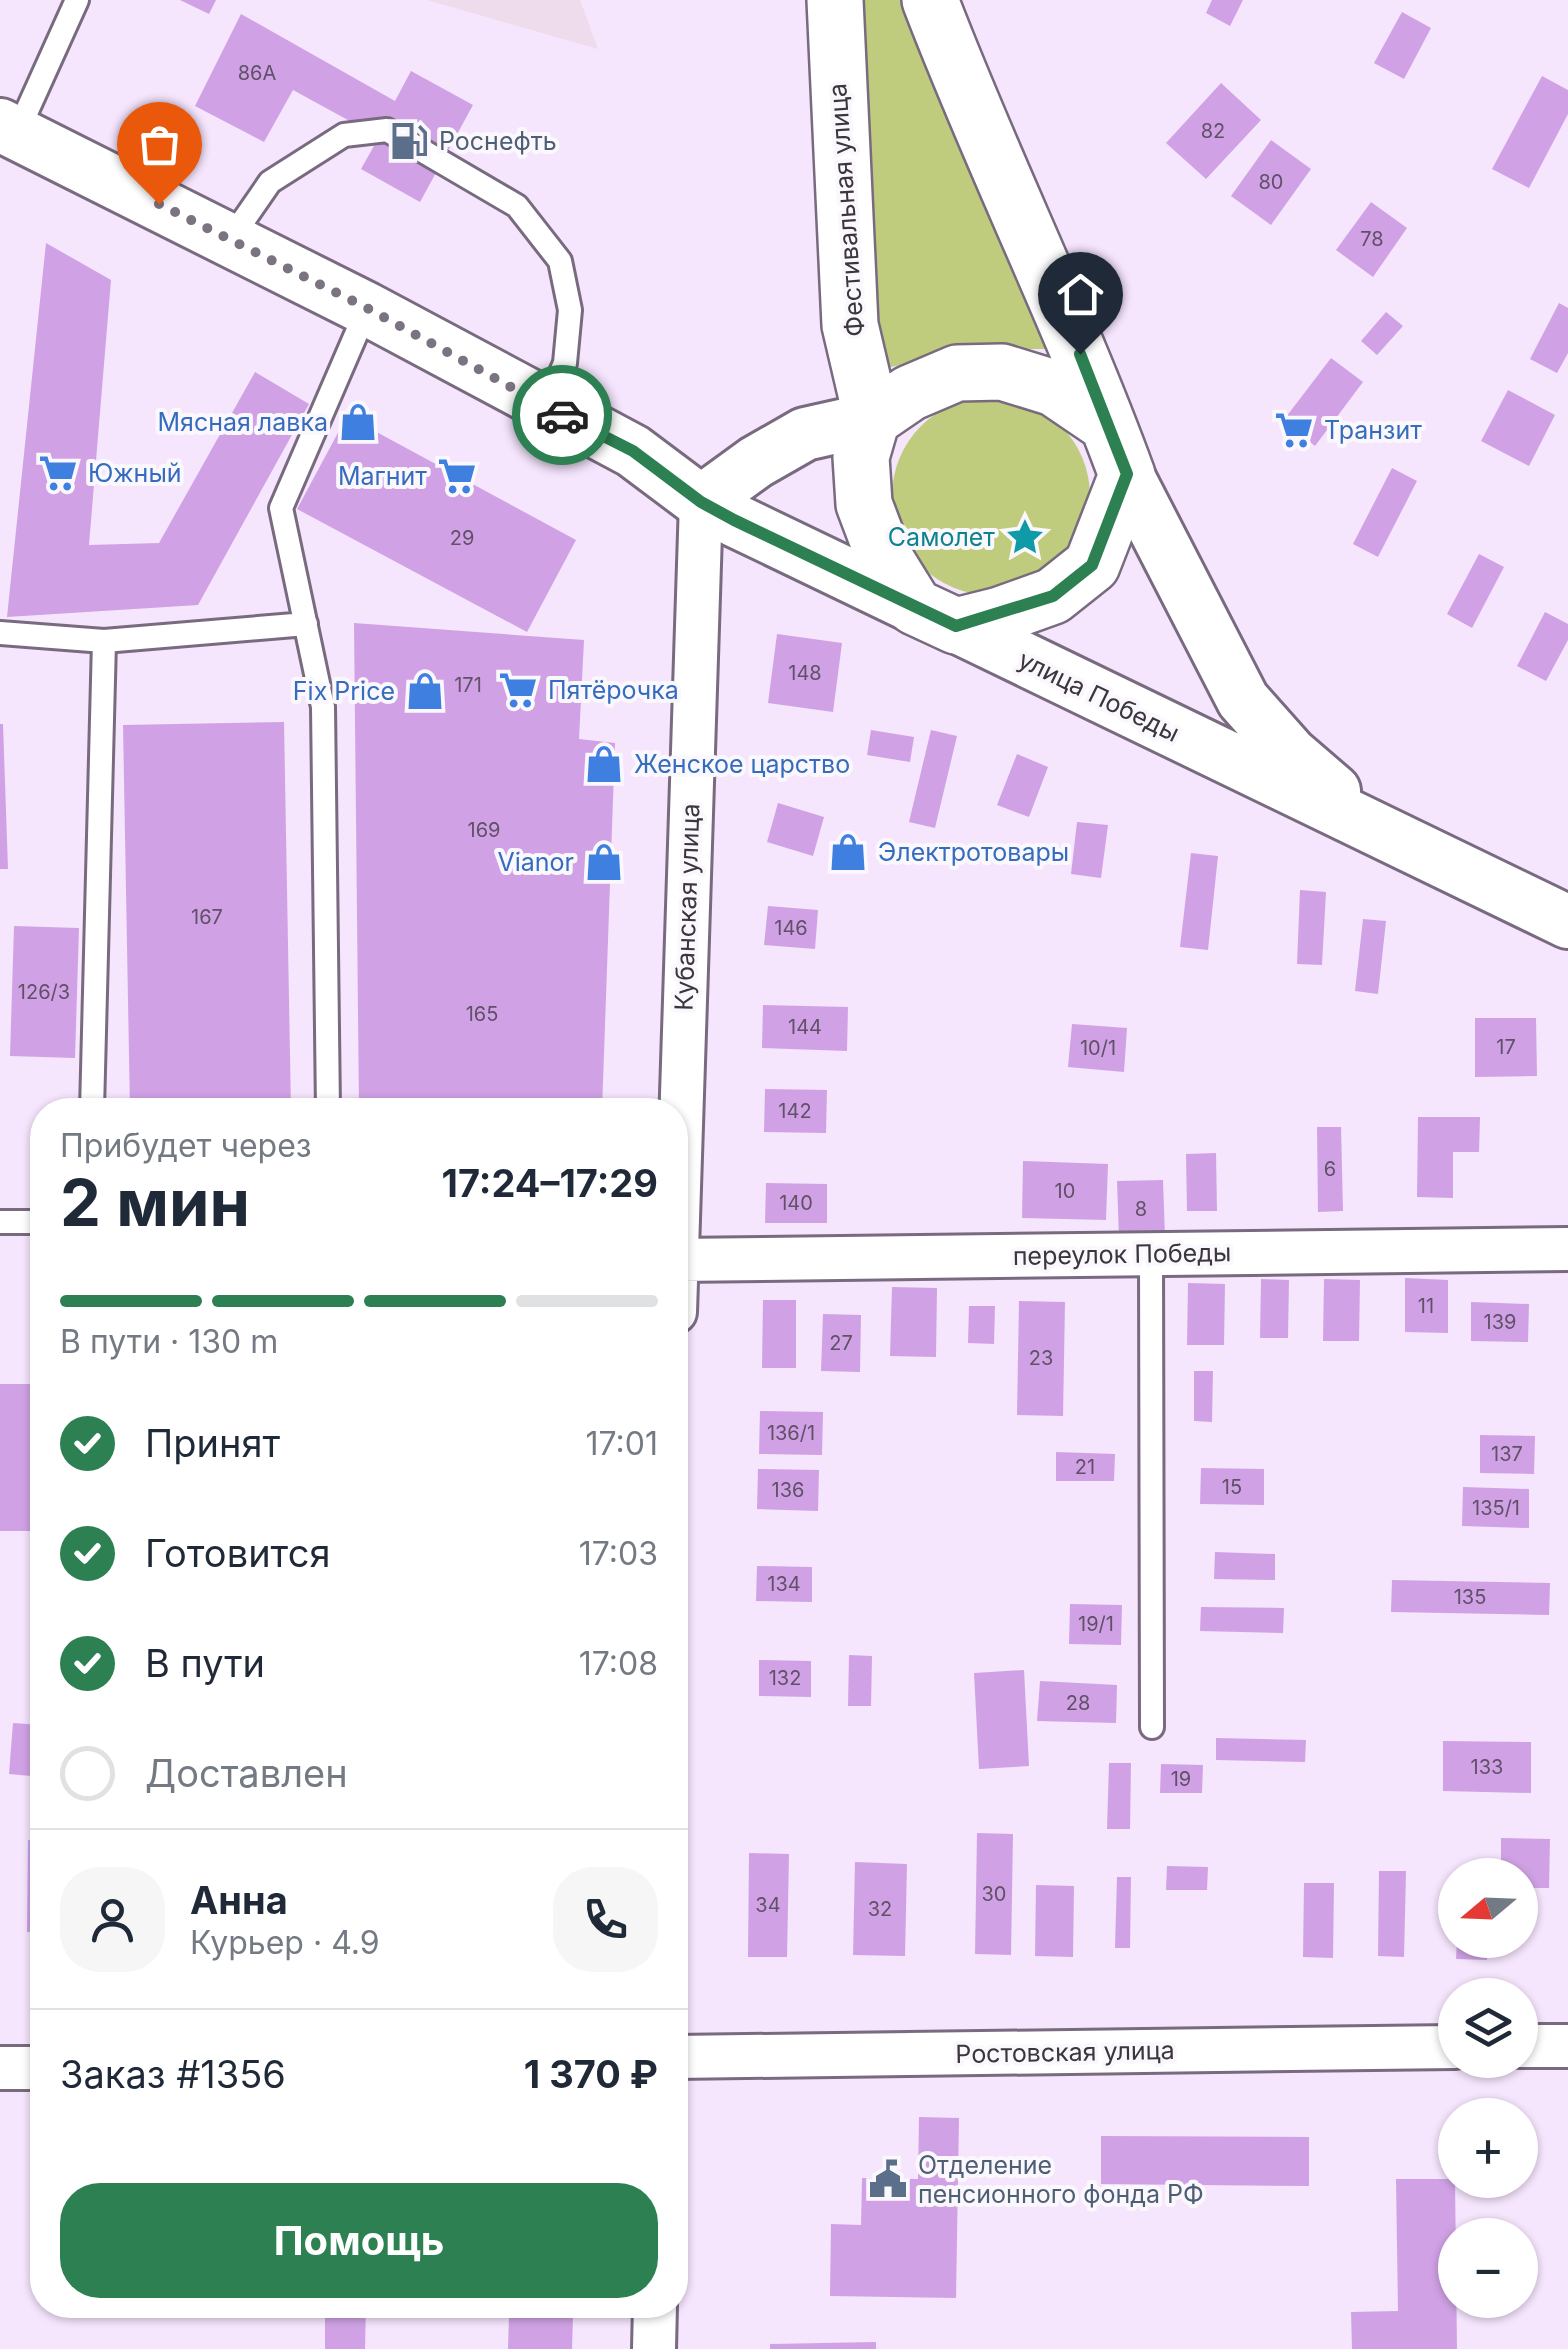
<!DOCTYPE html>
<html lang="ru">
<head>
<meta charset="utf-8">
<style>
	:root { --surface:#fff; --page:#f6f6f7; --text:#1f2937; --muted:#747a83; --line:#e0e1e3; --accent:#2d8052 }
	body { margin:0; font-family:Inter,sans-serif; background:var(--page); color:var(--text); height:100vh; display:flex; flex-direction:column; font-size:38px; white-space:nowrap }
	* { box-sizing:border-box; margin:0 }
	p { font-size:32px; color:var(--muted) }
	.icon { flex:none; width:55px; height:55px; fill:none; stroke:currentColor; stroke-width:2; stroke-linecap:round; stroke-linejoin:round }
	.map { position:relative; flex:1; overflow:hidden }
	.details { position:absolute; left:30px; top:1098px; width:658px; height:1220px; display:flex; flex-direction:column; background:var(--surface); border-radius:40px; box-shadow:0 2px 8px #0004 }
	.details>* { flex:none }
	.needle { width:65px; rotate:251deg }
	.buttons { position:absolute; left:1438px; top:1858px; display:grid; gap:20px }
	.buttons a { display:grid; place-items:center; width:100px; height:100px; border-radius:50%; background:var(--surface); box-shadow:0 2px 8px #0004; font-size:50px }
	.pin { position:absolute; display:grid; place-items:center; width:85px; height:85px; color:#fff; margin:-102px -42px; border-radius:50% 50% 50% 0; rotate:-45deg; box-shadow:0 0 10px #0007 }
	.pin .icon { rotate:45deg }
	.courier { position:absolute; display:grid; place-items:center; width:100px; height:100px; margin:-50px; border:8px solid #2d8052; border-radius:50%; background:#fff; color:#222; box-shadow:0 2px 12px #0007 }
	.headline em { font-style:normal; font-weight:700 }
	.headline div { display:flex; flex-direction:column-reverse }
	.headline { display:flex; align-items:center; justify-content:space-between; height:170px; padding:0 30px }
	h1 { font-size:65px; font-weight:700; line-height:75px }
	.bar { display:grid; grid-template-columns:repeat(4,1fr); gap:15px 10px; align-content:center; height:120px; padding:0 30px }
	.bar i { height:12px; border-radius:8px; background:var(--line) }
	.bar .on { background:var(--accent) }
	.bar p { grid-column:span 4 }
	.line { display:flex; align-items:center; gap:25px; padding:0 30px; border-top:2px solid var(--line) }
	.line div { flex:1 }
	.round { display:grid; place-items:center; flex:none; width:105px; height:105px; border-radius:40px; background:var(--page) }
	ol { padding:0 30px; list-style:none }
	li { display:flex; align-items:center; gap:30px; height:110px }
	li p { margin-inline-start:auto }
	li .icon { padding:10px; border-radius:50%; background:var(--accent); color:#fff; stroke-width:4 }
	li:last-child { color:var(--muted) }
	li i { width:55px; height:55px; border:5px solid var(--line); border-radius:50% }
	.cta { display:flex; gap:20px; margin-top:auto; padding:20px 30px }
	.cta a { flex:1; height:115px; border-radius:40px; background:var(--accent); color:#fff; font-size:40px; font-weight:700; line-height:115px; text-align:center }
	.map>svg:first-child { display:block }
</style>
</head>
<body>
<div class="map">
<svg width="1568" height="2349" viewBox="0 0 1568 2349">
	<rect width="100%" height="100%" fill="#f5e5fd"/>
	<!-- industrial -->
	<path fill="#eedbeb" d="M427,0H580L598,49Z"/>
	<!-- green -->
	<path fill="#c0cc7d" d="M864,0H904L1051,349H978L876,370Z
		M892 496a99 99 0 1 1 198 0a99 99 0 1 1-198 0Z"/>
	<!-- building -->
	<path fill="#d0a2e5" d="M180,0H216L209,14Z
		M1212,0H1243L1230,26L1206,13Z
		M1402,12L1431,28L1404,79L1374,63Z
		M241,14L395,101L411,71L473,105L420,202L361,169L379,137L293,90L264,142L195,106Z
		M1542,76L1568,90V114L1529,188L1492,169Z
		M1221,83L1261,120L1206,179L1166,143Z
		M1271,140L1311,169L1271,225L1231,196Z
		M1371,202L1407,228L1373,277L1336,250Z
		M46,243L111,280L89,545L159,543L255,372L309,404L198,605L7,617Z
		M1559,303L1568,308V353L1557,373L1530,359Z
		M1386,312L1403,326L1377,355L1361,341Z
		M1331,358L1363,382L1315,446L1283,421Z
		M1508,390L1555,415L1529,466L1481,441Z
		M347,416L576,540L527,632L297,509Z
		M1392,468L1417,481L1378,557L1353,544Z
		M1479,554L1504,567L1472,628L1447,614Z
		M1545,612L1568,624V640L1546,681L1517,666Z
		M354,623L584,640L579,739L615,743L602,1110H359Z
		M777,634L842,643L833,712L768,703Z
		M284,722L291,1110H130L123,725Z
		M0,724H3L8,869H0Z
		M871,730L914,737L910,762L867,755Z
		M931,730L957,736L935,828L909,822Z
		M1017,754L1048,767L1029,817L997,805Z
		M778,803L824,817L813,856L767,842Z
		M1077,822L1108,825L1101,878L1071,874Z
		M1191,853L1218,856L1208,950L1180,947Z
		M1300,890L1326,892L1322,965L1297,964Z
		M768,906L818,910L815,949L764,945Z
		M1363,919L1386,921L1378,994L1355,991Z
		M14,926L79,928L75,1058L10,1056Z
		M763,1005L848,1007L847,1051L762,1048Z
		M1475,1018H1536L1537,1076L1475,1077Z
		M1072,1024L1127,1028L1124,1072L1068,1067Z
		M765,1089L827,1090L826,1133L764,1132Z
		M1418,1117H1480L1479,1152H1453V1198L1417,1197Z
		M1317,1127H1341L1343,1211L1318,1212Z
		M1216,1153L1217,1211H1187L1186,1154Z
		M1023,1161L1108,1164L1106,1220L1022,1218Z
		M1163,1180L1165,1238L1119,1239L1117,1181Z
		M766,1183L827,1184V1223H765Z
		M1405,1278L1448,1280V1333L1405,1332Z
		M1261,1279L1289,1280L1288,1338H1260Z
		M1324,1279L1360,1280L1359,1341H1323Z
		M1188,1283L1225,1284L1224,1345H1187Z
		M892,1287L937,1288L936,1357L890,1356Z
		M763,1300H796V1368H762Z
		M1019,1301L1065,1302L1063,1416L1017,1415Z
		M1471,1302L1529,1304L1528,1342L1471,1341Z
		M969,1306H995L994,1344L968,1343Z
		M823,1314L861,1315L860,1372L821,1371Z
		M1194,1371H1213L1212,1422L1194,1421Z
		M0,1384H42V1531H0Z
		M760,1411L823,1412L822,1455L759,1454Z
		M1480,1435L1535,1436L1534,1474L1480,1473Z
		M1056,1452L1115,1454L1114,1481H1056Z
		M1201,1468L1264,1469V1505L1200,1504Z
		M758,1469L819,1470L818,1511L757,1509Z
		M1463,1487L1529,1489V1528L1462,1526Z
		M1215,1552L1275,1554V1580L1214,1579Z
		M757,1566L812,1567V1602L756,1601Z
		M1392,1580L1550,1583L1549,1615L1391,1612Z
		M1070,1604L1122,1605L1121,1645L1069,1644Z
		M1201,1607L1284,1608L1283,1633L1200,1631Z
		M849,1655L872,1656L871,1706H848Z
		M759,1660L811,1661V1697L759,1696Z
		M1024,1670L1029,1766L979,1769L974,1673Z
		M1040,1681L1117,1685L1116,1723L1037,1721Z
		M13,1723L42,1725V1777L9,1774Z
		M1216,1738L1306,1740L1305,1762L1216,1760Z
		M1443,1741L1531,1742V1793L1443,1791Z
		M1109,1763H1131L1130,1829H1107Z
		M1161,1764L1203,1765L1202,1793H1160Z
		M977,1833L1013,1834L1011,1955L975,1954Z
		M1501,1838L1550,1839L1549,1888H1520V1875H1501Z
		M28,1840H42V1932H27Z
		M749,1853L789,1854L787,1957H748Z
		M855,1862L907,1864L905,1956L853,1955Z
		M1167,1866L1208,1867L1207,1890H1166Z
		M1379,1871H1406L1404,1957L1378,1956Z
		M1117,1877H1131L1130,1948H1115Z
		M1304,1883H1334L1333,1958L1303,1957Z
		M1036,1885L1074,1886L1073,1957L1035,1956Z
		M1457,1940H1488L1487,1960L1456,1959Z
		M919,2117L959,2118L956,2298L830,2296L831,2224L861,2225L862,2178L918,2179Z
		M1101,2136L1309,2137V2186L1101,2184Z
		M36,2152H42V2234L34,2233Z
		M1396,2179H1455L1457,2349H1352L1351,2312L1398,2311Z
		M325,2305H366L365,2349H325Z
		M509,2315L573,2317L572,2349H508Z
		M876,2342V2349H770V2344Z"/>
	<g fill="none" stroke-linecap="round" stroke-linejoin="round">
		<!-- service casing -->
		<g stroke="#786a7f" stroke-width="28">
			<path id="service" d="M17,133L77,0
				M230,240L270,182L344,135L387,130L517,206L560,261L570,310L565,363L547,406
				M0,633L104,641L306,624
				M92,1110L104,641
				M328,1110L323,707L281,508L367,309
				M0,1222H42
				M1151,1254L1152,1727"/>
		</g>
		<!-- minor casing -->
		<g stroke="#786a7f" stroke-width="48">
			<path id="minor" d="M676,1260L1568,1249
				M675,1312L701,502
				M1520,2046H1568
				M675,2057L1455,2047
				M0,2068H42
				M654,2349L655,2305"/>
		</g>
		<!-- tertiary casing -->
		<g stroke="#786a7f" stroke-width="58">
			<path id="tertiary" d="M0,125L367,309L633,451L701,502L734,520L915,607
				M1127,475L1243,700L1291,754L1334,791
				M701,502L756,462L805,434L872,419
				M956,626L1568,922"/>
		</g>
		<!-- primary casing -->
		<g stroke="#786a7f" stroke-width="60">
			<path id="primary" d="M835,0L850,325L872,419
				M930,0C991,160 1068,314 1127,475L1092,565L1053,596L1000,615L956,626L915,607L884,557L864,504L861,457L872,419L910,393L957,373L1002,372L1054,388L1107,424"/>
		</g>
		<!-- service -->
		<use href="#service" stroke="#fff" stroke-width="22"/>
		<!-- minor -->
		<use href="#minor" stroke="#fff" stroke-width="42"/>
		<!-- tertiary -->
		<use href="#tertiary" stroke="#fff" stroke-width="52"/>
		<!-- primary -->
		<use href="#primary" stroke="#fff" stroke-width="55"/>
	</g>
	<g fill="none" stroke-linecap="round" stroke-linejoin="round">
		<!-- done -->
		<path stroke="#7c7381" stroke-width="10" stroke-dasharray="0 18" d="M159,204L367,308L562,415"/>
		<!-- route -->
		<path stroke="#2d8052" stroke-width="12" d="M562,415L633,451L701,502L734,520L956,626L1053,596L1092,565L1127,474L1080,354"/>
	</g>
	<!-- icons -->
	<defs>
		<g id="fuel-bare" transform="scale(3)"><path d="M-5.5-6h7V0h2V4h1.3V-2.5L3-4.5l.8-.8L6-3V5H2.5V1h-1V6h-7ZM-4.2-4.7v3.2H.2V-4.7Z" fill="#5c6f8a" stroke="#fbf8fd" stroke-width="2.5" paint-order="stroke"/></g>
		<g id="shop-bare" transform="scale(3)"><path d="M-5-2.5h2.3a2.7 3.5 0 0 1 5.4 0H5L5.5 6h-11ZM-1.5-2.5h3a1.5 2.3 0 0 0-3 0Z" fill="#3f7fe0" stroke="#fbf8fd" stroke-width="2.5" paint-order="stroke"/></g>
		<g id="supermarket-bare" transform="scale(3)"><path d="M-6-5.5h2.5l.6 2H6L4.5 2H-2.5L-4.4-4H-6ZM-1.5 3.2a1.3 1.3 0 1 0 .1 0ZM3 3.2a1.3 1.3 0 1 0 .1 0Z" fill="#3f7fe0" stroke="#fbf8fd" stroke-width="2.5" paint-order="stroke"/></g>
		<g id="sight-bare" transform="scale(3)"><path d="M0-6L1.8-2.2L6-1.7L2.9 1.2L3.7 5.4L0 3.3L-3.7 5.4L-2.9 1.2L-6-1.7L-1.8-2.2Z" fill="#0f9aa8" stroke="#fbf8fd" stroke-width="2.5" paint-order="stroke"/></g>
		<g id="civic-bare" transform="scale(3)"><path d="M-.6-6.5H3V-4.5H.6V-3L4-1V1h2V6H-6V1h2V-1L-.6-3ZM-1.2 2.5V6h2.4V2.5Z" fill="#5c6f8a" stroke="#fbf8fd" stroke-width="2.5" paint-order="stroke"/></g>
	</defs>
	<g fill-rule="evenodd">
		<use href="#fuel-bare" x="409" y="141"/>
		<use href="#shop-bare" x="358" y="422"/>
		<use href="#supermarket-bare" x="1294" y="430"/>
		<use href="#supermarket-bare" x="58" y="473"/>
		<use href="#supermarket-bare" x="457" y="476"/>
		<use href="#sight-bare" x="1025" y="537"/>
		<use href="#supermarket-bare" x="518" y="690"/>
		<use href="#shop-bare" x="425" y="691"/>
		<use href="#shop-bare" x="604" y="764"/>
		<use href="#shop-bare" x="848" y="852"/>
		<use href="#shop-bare" x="604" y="862"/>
		<use href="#civic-bare" x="888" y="2179"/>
	</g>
	<g text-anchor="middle" stroke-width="8" stroke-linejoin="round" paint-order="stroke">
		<!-- number labels -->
		<g font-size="20" fill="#605068">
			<text x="257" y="80">86А</text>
			<text x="1213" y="138">82</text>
			<text x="1271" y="189">80</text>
			<text x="1372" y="246">78</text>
			<text x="462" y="545">29</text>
			<text x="805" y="680">148</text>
			<text x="468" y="692">171</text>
			<text x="484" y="837">169</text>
			<text x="207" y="924">167</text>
			<text x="791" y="935">146</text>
			<text x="44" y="999">126/3</text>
			<text x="482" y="1021">165</text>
			<text x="805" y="1034">144</text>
			<text x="1506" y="1054">17</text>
			<text x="1098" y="1055">10/1</text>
			<text x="795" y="1118">142</text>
			<text x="1330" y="1176">6</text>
			<text x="1065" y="1198">10</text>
			<text x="796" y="1210">140</text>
			<text x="1141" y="1216">8</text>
			<text x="1426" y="1313">11</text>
			<text x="1500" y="1329">139</text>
			<text x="841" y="1350">27</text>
			<text x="1041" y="1365">23</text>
			<text x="791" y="1440">136/1</text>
			<text x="1507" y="1461">137</text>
			<text x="1085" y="1474">21</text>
			<text x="1232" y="1494">15</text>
			<text x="788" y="1497">136</text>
			<text x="1496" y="1515">135/1</text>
			<text x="784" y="1591">134</text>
			<text x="1470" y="1604">135</text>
			<text x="1096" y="1631">19/1</text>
			<text x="785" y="1685">132</text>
			<text x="1078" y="1710">28</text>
			<text x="1487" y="1774">133</text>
			<text x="1181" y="1786">19</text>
			<text x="994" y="1901">30</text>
			<text x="768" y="1912">34</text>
			<text x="880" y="1916">32</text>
		</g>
		<!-- service labels -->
		<g font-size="25" fill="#4e5e75" stroke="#fbf8fd" text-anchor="start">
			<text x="439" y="150">Роснефть</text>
			<text x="918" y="2174">Отделение<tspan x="918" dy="29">пенсионного фонда РФ</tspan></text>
		</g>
		<!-- street labels -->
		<g font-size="25" fill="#3b353e" stroke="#fbf8fd">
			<text transform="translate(846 210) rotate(-94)" y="9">Фестивальная улица</text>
			<text transform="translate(1099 696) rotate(26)" y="9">улица Победы</text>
			<text transform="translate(687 907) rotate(-88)" y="9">Кубанская улица</text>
			<text transform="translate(1122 1254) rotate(-1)" y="9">переулок Победы</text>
			<text transform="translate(1065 2052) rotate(-1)" y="9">Ростовская улица</text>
		</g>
		<!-- shop labels -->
		<g font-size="25" fill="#366cbe" stroke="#fbf8fd" text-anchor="start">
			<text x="328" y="431" text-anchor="end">Мясная лавка</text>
			<text x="1324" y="439">Транзит</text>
			<text x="88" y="482">Южный</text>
			<text x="427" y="485" text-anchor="end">Магнит</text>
			<text x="548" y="699">Пятёрочка</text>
			<text x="395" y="700" text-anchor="end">Fix Price</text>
			<text x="634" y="773">Женское царство</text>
			<text x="878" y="861">Электротовары</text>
			<text x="574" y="871" text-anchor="end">Vianor</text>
		</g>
		<!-- culture labels -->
		<g font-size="25" fill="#0d838f" stroke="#fbf8fd" text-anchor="end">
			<text x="995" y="546">Самолет</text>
		</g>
	</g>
</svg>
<div class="buttons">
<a><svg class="needle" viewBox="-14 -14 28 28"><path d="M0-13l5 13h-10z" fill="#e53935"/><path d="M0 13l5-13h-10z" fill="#747a83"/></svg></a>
<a><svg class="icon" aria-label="layers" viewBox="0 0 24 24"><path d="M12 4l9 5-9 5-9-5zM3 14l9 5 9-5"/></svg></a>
<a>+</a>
<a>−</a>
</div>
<div class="pin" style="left:159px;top:204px;background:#ea580c"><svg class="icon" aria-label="bag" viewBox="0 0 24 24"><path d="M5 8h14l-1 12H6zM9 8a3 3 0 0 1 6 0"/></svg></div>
<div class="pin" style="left:1080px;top:354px;background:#1f2937"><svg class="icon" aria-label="home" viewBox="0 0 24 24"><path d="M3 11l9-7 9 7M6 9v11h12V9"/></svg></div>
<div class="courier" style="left:562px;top:415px"><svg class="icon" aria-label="car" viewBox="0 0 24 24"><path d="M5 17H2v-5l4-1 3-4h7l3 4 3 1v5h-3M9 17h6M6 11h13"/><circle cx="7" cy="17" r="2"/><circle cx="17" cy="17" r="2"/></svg></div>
<section class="details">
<div class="headline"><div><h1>2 мин</h1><p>Прибудет через</p></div><em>17:24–17:29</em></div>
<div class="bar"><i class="on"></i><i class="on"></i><i class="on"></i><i></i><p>В пути · 130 m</p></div>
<ol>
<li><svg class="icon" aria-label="check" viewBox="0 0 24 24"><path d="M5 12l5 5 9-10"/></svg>Принят<p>17:01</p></li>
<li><svg class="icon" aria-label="check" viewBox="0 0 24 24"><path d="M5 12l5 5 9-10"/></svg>Готовится<p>17:03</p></li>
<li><svg class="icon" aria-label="check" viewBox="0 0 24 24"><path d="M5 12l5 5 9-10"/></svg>В пути<p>17:08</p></li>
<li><i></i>Доставлен</li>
</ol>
<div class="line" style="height:180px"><a class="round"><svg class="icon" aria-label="person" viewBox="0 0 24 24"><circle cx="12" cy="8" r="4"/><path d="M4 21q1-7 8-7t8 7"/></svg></a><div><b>Анна</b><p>Курьер · 4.9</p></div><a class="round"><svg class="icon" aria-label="phone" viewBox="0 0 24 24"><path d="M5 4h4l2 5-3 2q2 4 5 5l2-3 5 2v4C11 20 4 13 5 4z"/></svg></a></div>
<div class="line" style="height:130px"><div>Заказ #1356</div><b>1 370 ₽</b></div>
<div class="cta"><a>Помощь</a></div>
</section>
</div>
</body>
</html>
